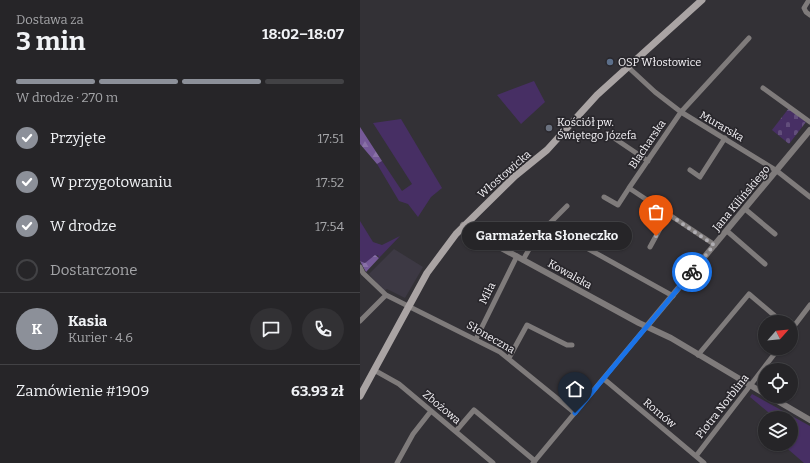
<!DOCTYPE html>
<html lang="pl">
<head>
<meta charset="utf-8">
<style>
	:root { --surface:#262528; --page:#323134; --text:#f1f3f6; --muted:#a4a5a8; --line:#424245; --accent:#8c9099 }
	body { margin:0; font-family:Bitter,serif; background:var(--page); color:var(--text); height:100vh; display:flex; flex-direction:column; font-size:15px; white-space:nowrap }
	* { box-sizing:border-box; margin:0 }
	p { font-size:13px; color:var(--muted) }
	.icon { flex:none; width:22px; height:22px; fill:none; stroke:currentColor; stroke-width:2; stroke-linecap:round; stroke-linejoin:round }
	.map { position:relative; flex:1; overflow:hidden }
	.sheet { display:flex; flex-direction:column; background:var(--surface); width:360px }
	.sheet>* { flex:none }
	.needle { width:26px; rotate:63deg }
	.tools { position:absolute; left:398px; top:315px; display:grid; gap:8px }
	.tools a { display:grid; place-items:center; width:40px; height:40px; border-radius:50%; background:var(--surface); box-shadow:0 1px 3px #0004,0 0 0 1px var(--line); font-size:20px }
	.pin { position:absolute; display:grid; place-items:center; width:34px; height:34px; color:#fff; margin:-41px -17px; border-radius:50% 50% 50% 0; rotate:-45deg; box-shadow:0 0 4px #0007 }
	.pin .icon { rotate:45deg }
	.courier { position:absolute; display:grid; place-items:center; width:40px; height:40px; margin:-20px; border:3px solid #1a73e8; border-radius:50%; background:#fff; color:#222; box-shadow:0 1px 5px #0007 }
	.bubble { position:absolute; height:28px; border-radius:14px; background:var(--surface); box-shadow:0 1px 3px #0004,0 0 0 1px var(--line); font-size:13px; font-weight:700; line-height:28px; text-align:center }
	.summary em { font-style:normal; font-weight:700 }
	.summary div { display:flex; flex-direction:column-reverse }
	.summary { display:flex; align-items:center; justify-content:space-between; height:68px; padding:0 16px }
	h1 { font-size:26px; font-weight:700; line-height:30px }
	.bar { display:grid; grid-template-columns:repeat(4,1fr); gap:6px 4px; align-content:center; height:48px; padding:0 16px }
	.bar i { height:5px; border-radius:3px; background:var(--line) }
	.bar .selected { background:var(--accent) }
	.bar p { grid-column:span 4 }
	.line { display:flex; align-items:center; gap:10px; padding:0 16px; border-top:1px solid var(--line) }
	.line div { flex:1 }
	.round { display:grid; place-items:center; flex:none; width:42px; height:42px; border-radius:21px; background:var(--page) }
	ol { padding:0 16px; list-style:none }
	li { display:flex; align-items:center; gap:12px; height:44px }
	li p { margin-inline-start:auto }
	li .icon { padding:4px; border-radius:50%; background:var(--accent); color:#fff; stroke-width:4 }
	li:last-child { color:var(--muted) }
	li i { width:22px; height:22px; border:2px solid var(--line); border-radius:50% }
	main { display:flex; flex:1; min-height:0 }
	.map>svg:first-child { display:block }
</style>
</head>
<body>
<main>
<section class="sheet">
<div class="summary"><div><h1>3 min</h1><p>Dostawa za</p></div><em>18:02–18:07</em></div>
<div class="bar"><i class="selected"></i><i class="selected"></i><i class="selected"></i><i></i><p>W drodze · 270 m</p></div>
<ol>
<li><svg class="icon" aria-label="check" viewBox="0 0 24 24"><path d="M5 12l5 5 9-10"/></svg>Przyjęte<p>17:51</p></li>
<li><svg class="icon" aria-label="check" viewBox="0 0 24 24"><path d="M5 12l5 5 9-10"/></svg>W przygotowaniu<p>17:52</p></li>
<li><svg class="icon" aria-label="check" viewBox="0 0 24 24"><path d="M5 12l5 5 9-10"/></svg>W drodze<p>17:54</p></li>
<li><i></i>Dostarczone</li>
</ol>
<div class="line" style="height:72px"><b class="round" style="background:var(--accent);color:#fff">K</b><div><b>Kasia</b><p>Kurier · 4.6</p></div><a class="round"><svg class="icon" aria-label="chat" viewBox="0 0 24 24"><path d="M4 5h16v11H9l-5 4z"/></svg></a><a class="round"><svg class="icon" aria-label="phone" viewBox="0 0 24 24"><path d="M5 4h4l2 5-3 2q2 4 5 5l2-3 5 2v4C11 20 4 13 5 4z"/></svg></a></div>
<div class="line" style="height:52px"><div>Zamówienie #1909</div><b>63.93 zł</b></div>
</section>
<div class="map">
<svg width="450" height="463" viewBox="0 0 450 463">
	<defs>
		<pattern id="forest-firs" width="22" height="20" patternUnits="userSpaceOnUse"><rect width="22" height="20" fill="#755998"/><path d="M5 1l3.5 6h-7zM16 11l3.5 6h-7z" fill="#8971a7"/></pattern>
		<pattern id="cemetery-stones" width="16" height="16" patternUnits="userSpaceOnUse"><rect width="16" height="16" fill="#472f64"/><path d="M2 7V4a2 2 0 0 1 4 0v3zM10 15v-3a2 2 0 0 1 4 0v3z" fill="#624e7b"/></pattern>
	</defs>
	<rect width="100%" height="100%" fill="#333136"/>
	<!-- built -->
	<path fill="#3d3944" d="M34,249L63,267L45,298L27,289L24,291L9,274Z"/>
	<!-- grass -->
	<path fill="#472f64" d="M174,81L185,102L161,124L137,95Z
		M41,119L82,188L71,197L58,217L48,204L39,201L17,164L22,161L42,191L52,184L13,123Z
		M0,221L13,242L22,245L40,236L19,258L18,255L5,263L0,261Z
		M392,394L450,426V463H444L422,444H431V418H415L390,397Z"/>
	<!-- forest -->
	<path fill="url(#forest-firs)" d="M0,127L22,161L17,164L0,144Z
		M15,255L19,258L6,272L0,261L5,263Z"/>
	<!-- cemetery -->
	<path fill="url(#cemetery-stones)" d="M429,108L446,122L429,144L412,130Z"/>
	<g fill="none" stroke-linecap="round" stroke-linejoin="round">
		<!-- minor -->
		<path stroke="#7f7b7b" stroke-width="5" d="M449,0L444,8L446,12L450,15
			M268,67L295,92L321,112L417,171L450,197
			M403,88L450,122
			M254,138L288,161
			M330,170L340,177L365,138
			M269,188L321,112L389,38
			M244,197L258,205L269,188L355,245
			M385,209L415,234
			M187,226L313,296
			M367,231L405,264
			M290,247L308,214
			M163,260L176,237L207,206
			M0,267L3,273L26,295L140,352L215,413
			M0,321L26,295
			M431,330L450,305
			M116,339L157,256
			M338,355L389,294L422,322
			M149,358L167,325L207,345H212
			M14,370L39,384L133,463
			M244,379L344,463
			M96,431L114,410L175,461
			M336,456L419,348
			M37,463L53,434L71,411
			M173,463L287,326"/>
		<!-- tertiary -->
		<path stroke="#7f7b7b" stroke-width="6" d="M103,225L110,231L279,323L311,338L405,394
			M287,326L450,130
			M409,396L450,420"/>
		<!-- secondary -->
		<path stroke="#aaa4a4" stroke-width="7" d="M0,396L67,273L96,234L155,176L187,150L237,95L342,0"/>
	</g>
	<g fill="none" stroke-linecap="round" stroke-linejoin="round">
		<!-- done -->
		<path stroke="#b0aeb3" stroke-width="4" stroke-dasharray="0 7.2" d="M296,236L308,214L354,245L332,272"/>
		<!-- route -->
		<path stroke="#1a73e8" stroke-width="5" d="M215,413L332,272"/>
	</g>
	<!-- markers -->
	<circle fill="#5c6f8a" stroke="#29272c" stroke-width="1.5" cx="250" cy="62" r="4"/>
	<circle fill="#6b7280" stroke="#29272c" stroke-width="1.5" cx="189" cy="128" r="4"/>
	<g text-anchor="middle" stroke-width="3.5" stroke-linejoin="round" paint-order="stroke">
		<!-- poi labels -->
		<g font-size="11" fill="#f4f2f6" stroke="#29272c" text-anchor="start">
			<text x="258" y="66">OSP Włostowice</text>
			<text x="197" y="126">Kościół pw.<tspan x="197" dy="13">Świętego Józefa</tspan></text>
		</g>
		<!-- street labels -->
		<g font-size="11" fill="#f4f2f6" stroke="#29272c">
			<text transform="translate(362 126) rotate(30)" y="4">Murarska</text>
			<text transform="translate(287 144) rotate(-56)" y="4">Blacharska</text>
			<text transform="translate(144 174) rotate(-41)" y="4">Włostowicka</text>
			<text transform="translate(381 198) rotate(-50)" y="4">Jana Kilińskiego</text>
			<text transform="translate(210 274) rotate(29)" y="4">Kowalska</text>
			<text transform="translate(127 293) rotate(-63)" y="4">Miła</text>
			<text transform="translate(131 337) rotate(30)" y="4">Słoneczna</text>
			<text transform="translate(362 406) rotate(-52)" y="4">Piotra Norblina</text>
			<text transform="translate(82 407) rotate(40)" y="4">Zbożowa</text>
			<text transform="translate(300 413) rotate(40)" y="4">Romów</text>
		</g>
	</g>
</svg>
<div class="tools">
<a><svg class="needle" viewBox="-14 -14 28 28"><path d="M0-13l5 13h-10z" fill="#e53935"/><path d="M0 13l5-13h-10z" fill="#a4a5a8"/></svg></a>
<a><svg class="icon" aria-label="locate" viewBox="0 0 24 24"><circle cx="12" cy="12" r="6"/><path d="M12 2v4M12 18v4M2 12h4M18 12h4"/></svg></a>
<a><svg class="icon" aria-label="layers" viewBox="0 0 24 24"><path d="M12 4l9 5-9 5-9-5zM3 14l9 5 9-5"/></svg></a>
</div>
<div class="pin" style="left:296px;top:236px;background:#ea580c"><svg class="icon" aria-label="bag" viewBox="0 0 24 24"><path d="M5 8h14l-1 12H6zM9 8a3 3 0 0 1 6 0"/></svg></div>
<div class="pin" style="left:215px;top:413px;background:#1f2937"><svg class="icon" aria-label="home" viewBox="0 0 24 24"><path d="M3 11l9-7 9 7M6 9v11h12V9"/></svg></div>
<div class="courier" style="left:332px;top:272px"><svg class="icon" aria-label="bike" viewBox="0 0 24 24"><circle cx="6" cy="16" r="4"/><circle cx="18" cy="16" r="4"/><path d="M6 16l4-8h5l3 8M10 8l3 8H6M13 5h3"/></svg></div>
<div class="bubble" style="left:102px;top:222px;width:170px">Garmażerka Słoneczko</div>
</div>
</main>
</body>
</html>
